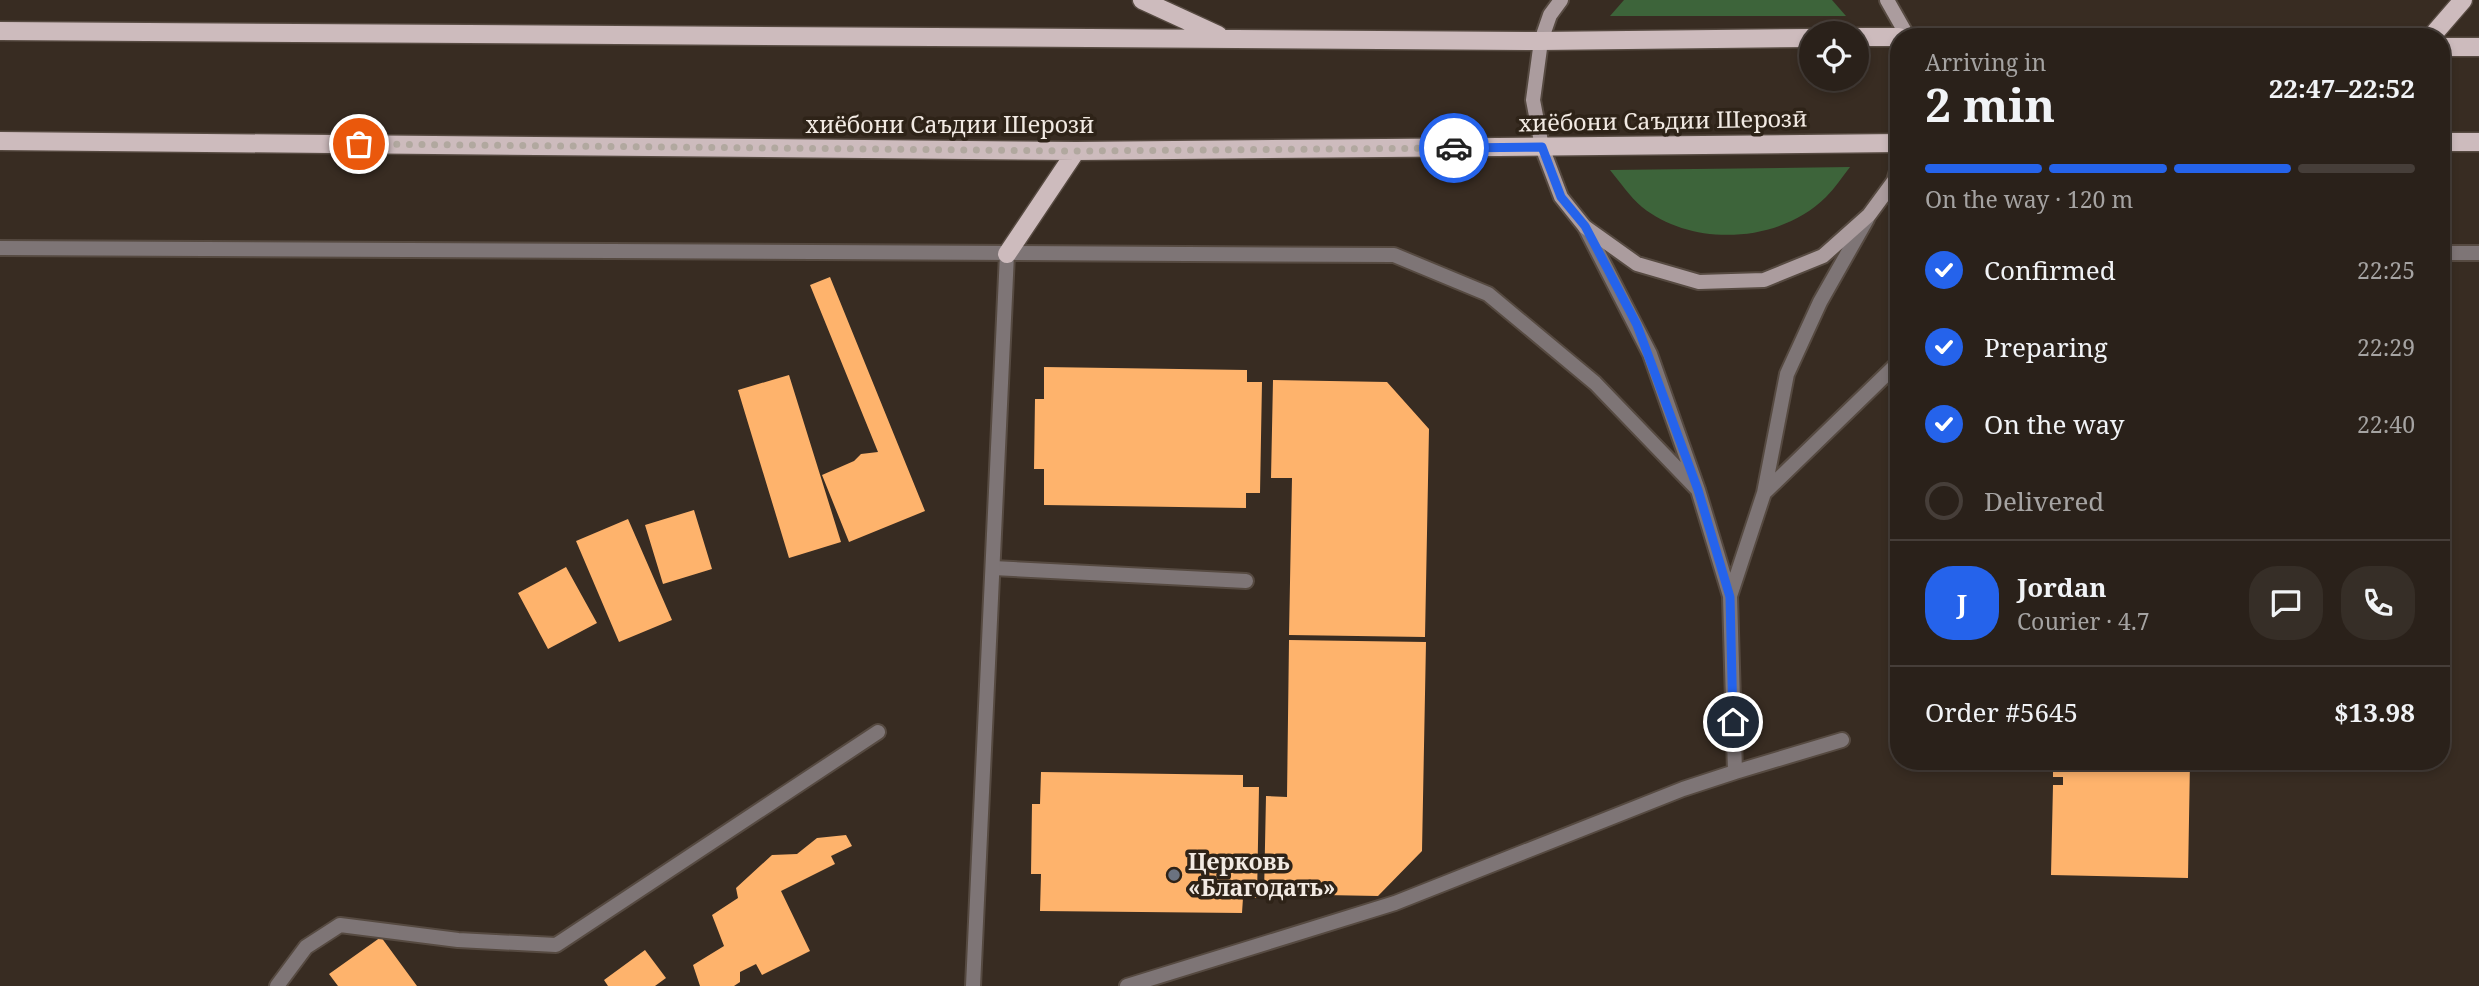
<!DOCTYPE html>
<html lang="en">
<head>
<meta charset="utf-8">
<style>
	:root { --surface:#2a211a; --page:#362e27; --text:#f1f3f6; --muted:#a5a3a2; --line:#463e39; --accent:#2563eb }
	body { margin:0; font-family:"Noto Serif",serif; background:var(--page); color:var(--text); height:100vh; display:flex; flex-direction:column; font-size:26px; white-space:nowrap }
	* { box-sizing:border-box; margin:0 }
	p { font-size:23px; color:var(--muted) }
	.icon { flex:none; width:38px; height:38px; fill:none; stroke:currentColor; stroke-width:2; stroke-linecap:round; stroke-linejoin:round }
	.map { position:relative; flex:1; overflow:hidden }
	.sheet { position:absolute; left:1890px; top:28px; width:560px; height:742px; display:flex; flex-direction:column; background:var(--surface); border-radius:28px; box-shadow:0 4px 10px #0003,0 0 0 2px var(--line) }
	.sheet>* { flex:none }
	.buttons { position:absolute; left:1799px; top:21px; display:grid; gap:14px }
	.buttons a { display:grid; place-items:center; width:70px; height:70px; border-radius:50%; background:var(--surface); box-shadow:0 4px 10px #0003,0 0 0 2px var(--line); font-size:35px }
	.pin { position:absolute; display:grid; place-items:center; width:60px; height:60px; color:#fff; margin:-30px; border:4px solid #fff; border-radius:50%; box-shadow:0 2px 7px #0007 }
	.courier { position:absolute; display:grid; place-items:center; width:70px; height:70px; margin:-35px; border:5px solid #2563eb; border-radius:50%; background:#fff; color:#222; box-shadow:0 2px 9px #0007 }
	.headline em { font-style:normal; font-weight:700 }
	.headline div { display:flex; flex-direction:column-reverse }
	.headline { display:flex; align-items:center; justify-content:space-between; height:119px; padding:0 35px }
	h1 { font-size:46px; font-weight:700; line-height:52px }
	.bar { display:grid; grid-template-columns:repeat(4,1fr); gap:10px 7px; align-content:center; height:84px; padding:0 35px }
	.bar i { height:9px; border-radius:5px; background:var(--line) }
	.bar .on { background:var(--accent) }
	.bar p { grid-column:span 4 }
	.line { display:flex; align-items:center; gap:18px; padding:0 35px; border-top:2px solid var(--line) }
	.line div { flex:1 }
	.round { display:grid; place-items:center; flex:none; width:74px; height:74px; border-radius:28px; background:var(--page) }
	ol { padding:0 35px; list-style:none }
	li { display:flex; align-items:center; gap:21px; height:77px }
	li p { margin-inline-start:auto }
	li .icon { padding:7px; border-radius:50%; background:var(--accent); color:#fff; stroke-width:4 }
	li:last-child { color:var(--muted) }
	li i { width:38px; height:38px; border:4px solid var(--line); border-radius:50% }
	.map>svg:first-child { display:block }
</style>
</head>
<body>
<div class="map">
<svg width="2479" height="986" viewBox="0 0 2479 986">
	<rect width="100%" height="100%" fill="#382c22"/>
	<!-- green -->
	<path fill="#3d643a" d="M1624,0H1832L1846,16H1610Z
		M1850,167C1842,177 1835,188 1826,197C1780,243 1693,248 1642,207C1630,197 1620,182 1610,170Z"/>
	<!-- building -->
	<path fill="#feb36c" d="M830,277L925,511L849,542L822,475L854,461L861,454L878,452L810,285Z
		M1044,367L1247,370V382H1262L1260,493H1246V508L1044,505V469H1034L1035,399H1044Z
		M789,375L841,542L789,558L738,390Z
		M1273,380L1387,382L1429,429L1425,637L1289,635L1292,478H1271Z
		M694,510L712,569L663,584L645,525Z
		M628,519L672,620L619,642L576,541Z
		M566,567L597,623L548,649L518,593Z
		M1289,640L1426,642L1422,851L1378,896L1264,894L1266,796L1287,797Z
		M2053,761H2190L2188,878L2051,875L2053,785H2063V777H2053Z
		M1041,772L1243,775V787H1259L1257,898H1243L1242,913L1040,911L1041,874H1031L1032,804H1040Z
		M846,835L852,846L831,856L835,864L781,891L810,951L762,975L756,964L740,972V982L734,986H700L693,965L724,946L712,915L738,898L736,888L772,855L797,854L817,838Z
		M381,937L417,986H338L329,974Z
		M645,950L666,978L655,986H608L604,980Z"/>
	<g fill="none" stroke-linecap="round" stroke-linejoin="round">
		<!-- service casing -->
		<g stroke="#564a41" stroke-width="18">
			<path id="service" d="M993,568L1246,581"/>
		</g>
		<!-- minor casing -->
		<g stroke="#564a41" stroke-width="18">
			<path id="minor" d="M0,248L1394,255L1488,294L1595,383L1698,490
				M2441,253H2479
				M1764,493L1899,362
				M1730,596L1764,493L1787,374L1820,302L1867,219
				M1735,772L1842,740
				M277,986L306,947L340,925L458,940L556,945L878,732
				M973,986L1007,254
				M1127,986L1395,903L1683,789L1735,772L1730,596L1698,490L1650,354L1585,227"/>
		</g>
		<!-- secondary casing -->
		<g stroke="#564a41" stroke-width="18">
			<path id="secondary" d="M1561,0L1550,15L1541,41L1533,100L1542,147L1561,197L1585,227L1637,264L1699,282L1764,280L1823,256L1869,215L1894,181L1899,165
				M1887,0L1908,37"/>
		</g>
		<!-- primary casing -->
		<g stroke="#564a41" stroke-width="21">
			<path id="primary" d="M1142,0L1218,35
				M0,31L1541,41L1811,38
				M1857,37H1899
				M2431,37L2463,0
				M2441,47H2479
				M0,141L1076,151L1899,143
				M2441,142H2479
				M1007,254L1076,151"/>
		</g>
		<!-- service -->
		<use href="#service" stroke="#7e7576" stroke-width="14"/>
		<!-- minor -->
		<use href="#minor" stroke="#7e7576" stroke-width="14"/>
		<!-- secondary -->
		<use href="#secondary" stroke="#ab9c9e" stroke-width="14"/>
		<!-- primary -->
		<use href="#primary" stroke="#cdbbbd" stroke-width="18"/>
	</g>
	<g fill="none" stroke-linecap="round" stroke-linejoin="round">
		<!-- done -->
		<path stroke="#b1a89f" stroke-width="7" stroke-dasharray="0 12.6" d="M359,144L1076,151L1454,148"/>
		<!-- route -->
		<path stroke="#2563eb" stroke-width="9" d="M1454,148L1542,147L1561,197L1585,226L1637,325L1698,490L1730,597L1733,722"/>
	</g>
	<!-- markers -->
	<circle fill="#6b7280" stroke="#2e2318" stroke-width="2.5" cx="1174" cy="875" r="7"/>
	<g text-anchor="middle" stroke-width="7" stroke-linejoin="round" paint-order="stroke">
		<!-- street labels -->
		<g font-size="23" fill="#f2eae3" stroke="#2e2318">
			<text transform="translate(1663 121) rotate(-1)" y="8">хиёбони Саъдии Шерозӣ</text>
			<text x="950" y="133">хиёбони Саъдии Шерозӣ</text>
		</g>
		<!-- poi labels -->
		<g font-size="23" font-weight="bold" fill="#f2eae3" stroke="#2e2318" text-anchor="start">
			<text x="1188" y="870">Церковь<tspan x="1188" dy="26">«Благодать»</tspan></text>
		</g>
	</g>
</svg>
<div class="buttons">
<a><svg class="icon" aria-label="locate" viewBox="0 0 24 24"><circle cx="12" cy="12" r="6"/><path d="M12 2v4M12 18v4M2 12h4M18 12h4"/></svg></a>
</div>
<div class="pin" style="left:359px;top:144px;background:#ea580c"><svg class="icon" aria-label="bag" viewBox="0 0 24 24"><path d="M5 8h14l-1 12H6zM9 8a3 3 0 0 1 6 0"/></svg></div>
<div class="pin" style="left:1733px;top:722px;background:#1f2937"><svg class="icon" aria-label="home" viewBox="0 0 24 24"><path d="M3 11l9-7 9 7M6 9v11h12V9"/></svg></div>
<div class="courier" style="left:1454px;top:148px"><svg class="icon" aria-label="car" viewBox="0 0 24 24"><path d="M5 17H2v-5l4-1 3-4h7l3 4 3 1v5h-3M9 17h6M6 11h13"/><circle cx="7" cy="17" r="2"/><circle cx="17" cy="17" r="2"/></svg></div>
<section class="sheet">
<div class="headline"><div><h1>2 min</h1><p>Arriving in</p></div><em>22:47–22:52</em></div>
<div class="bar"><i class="on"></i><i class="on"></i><i class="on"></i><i></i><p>On the way · 120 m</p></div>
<ol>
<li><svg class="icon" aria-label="check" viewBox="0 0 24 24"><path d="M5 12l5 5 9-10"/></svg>Confirmed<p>22:25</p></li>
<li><svg class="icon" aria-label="check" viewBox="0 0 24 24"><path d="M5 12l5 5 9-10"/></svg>Preparing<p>22:29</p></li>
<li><svg class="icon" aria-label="check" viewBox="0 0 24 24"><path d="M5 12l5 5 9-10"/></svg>On the way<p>22:40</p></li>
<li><i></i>Delivered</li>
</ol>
<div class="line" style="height:126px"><b class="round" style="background:var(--accent);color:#fff">J</b><div><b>Jordan</b><p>Courier · 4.7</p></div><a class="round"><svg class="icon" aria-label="chat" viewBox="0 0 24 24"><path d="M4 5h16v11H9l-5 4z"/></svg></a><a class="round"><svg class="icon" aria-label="phone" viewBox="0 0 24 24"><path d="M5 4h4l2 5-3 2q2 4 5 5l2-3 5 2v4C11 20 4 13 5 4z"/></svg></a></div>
<div class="line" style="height:91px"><div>Order #5645</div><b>$13.98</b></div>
</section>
</div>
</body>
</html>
